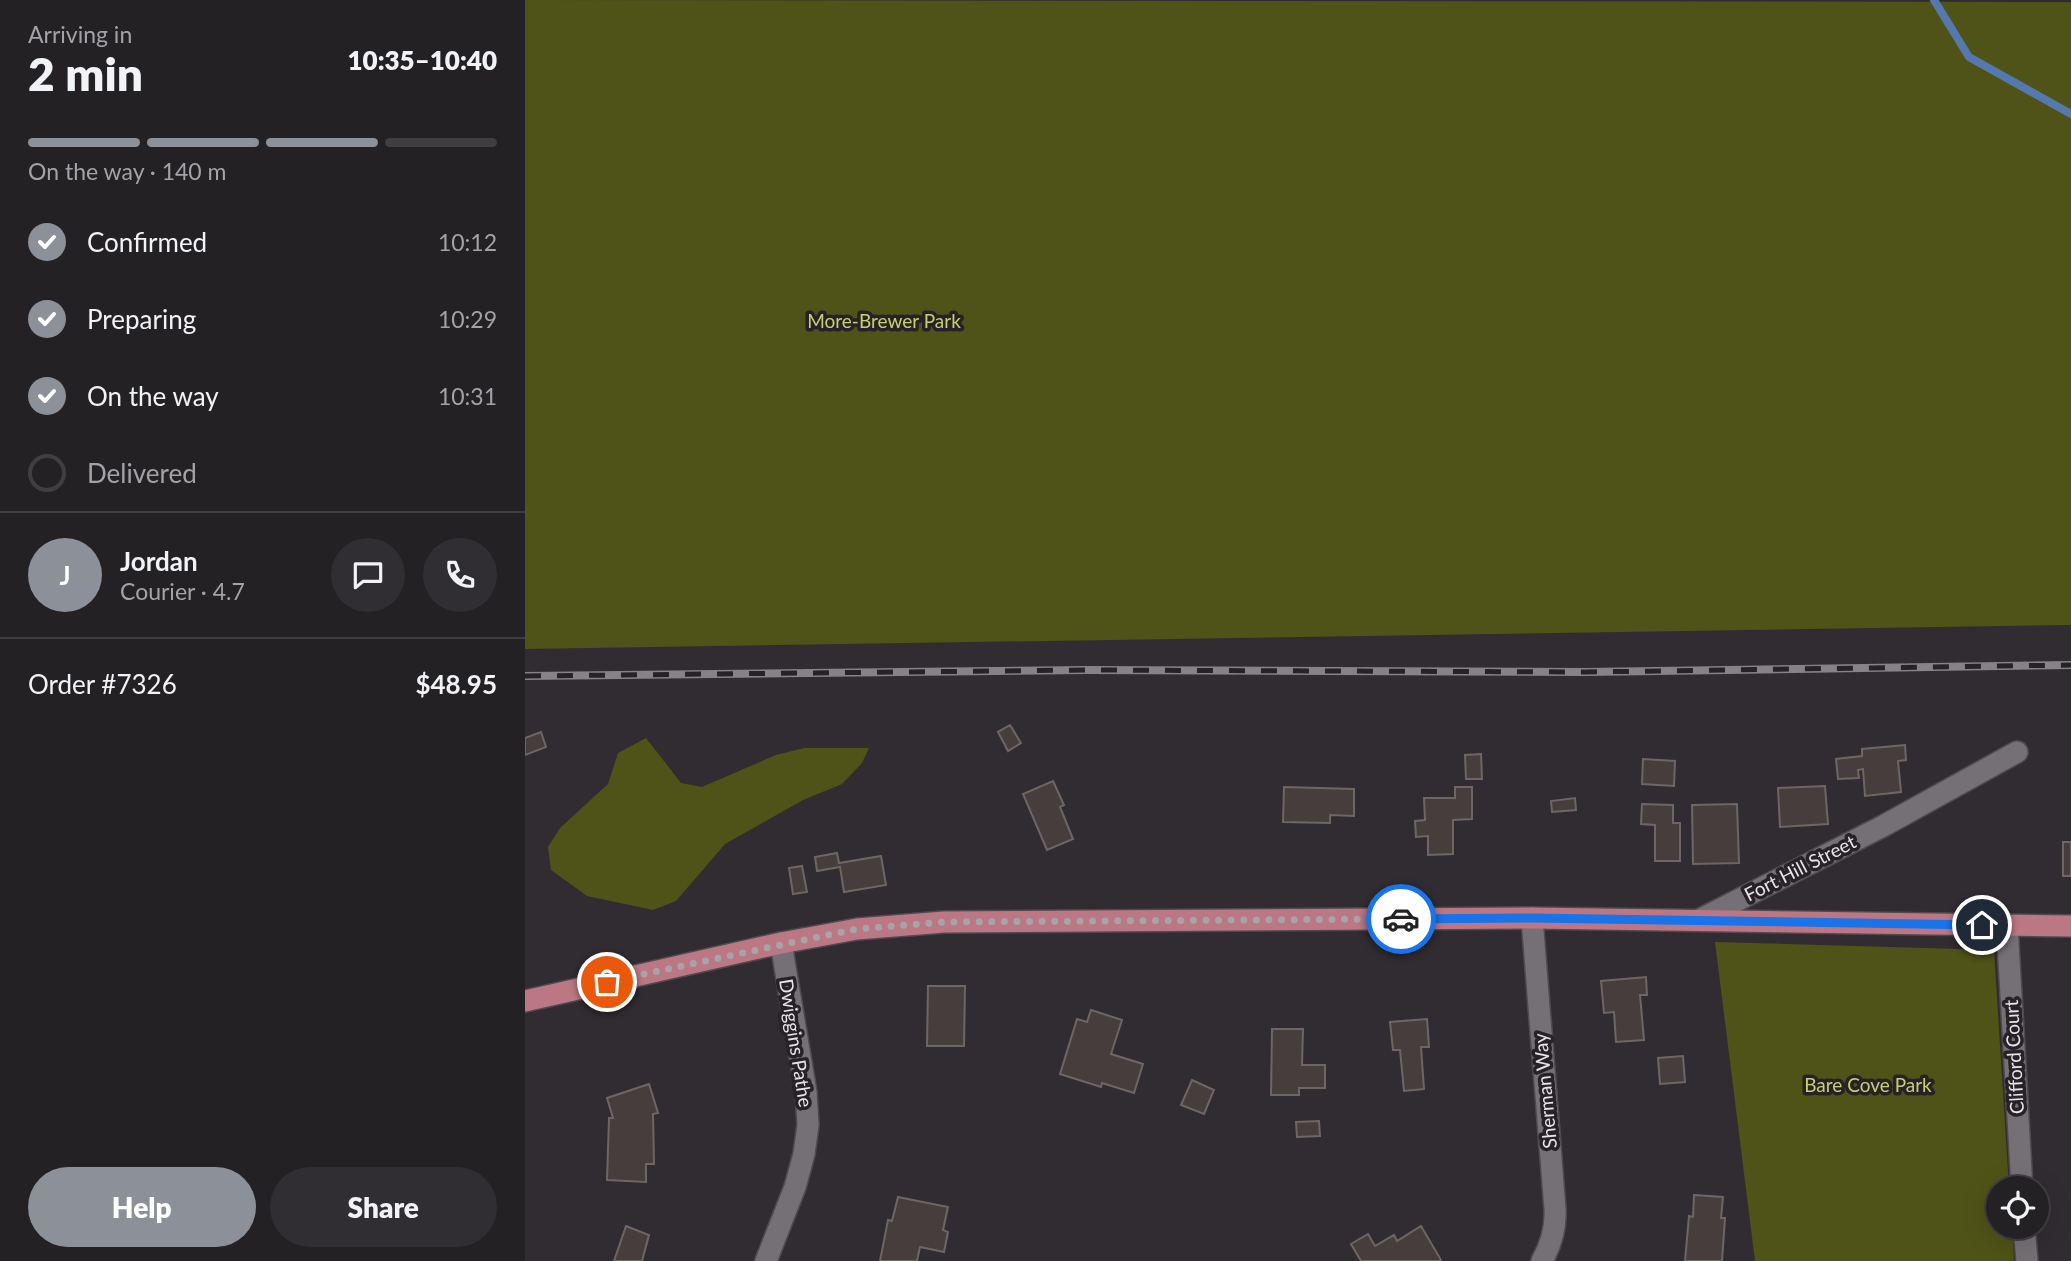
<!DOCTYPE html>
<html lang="en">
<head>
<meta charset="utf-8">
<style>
	:root { --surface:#242125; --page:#302e32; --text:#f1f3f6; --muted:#a3a3a7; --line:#413e42; --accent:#8c9099 }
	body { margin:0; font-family:Lato,sans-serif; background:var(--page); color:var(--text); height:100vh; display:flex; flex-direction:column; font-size:26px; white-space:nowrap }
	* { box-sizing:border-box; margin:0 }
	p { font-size:23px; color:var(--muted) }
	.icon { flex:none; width:38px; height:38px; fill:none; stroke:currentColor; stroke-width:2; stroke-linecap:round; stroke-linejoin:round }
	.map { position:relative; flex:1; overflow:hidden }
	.details { display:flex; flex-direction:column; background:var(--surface); width:525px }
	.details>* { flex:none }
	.tools { position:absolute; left:1461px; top:1176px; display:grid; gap:14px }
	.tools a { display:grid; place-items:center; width:63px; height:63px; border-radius:50%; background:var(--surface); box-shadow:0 7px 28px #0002,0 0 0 2px var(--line); font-size:35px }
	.pin { position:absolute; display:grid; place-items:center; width:60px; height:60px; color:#fff; margin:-30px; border:4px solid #fff; border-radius:50%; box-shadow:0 2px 7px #0007 }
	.courier { position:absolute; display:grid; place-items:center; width:70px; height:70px; margin:-35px; border:5px solid #1a73e8; border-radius:50%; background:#fff; color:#222; box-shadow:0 2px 9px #0007 }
	.summary em { font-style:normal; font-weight:800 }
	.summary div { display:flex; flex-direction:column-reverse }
	.summary { display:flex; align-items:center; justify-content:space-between; height:119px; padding:0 28px }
	h1 { font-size:46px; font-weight:800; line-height:52px }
	.bar { display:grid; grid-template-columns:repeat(4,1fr); gap:10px 7px; align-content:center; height:84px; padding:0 28px }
	.bar i { height:9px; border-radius:5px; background:var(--line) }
	.bar .selected { background:var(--accent) }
	.bar p { grid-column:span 4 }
	.line { display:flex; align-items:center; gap:18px; padding:0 28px; border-top:2px solid var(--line) }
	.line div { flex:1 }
	.round { display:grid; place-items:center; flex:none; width:74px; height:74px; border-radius:37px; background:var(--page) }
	ol { padding:0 28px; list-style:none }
	li { display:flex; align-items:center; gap:21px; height:77px }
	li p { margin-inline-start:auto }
	li .icon { padding:7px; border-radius:50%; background:var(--accent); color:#fff; stroke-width:4 }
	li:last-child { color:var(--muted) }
	li i { width:38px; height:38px; border:4px solid var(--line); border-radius:50% }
	.cta { display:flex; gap:14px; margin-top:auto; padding:14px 28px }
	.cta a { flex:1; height:80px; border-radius:42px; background:var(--accent); color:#fff; font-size:28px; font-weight:800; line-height:80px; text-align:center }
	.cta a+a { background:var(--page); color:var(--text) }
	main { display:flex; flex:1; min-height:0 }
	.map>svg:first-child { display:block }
</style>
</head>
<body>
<main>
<section class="details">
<div class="summary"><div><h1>2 min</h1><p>Arriving in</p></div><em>10:35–10:40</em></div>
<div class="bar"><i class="selected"></i><i class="selected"></i><i class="selected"></i><i></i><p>On the way · 140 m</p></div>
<ol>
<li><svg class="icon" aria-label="check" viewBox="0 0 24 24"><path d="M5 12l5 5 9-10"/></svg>Confirmed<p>10:12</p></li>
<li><svg class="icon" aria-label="check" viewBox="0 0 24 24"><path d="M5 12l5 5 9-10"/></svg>Preparing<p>10:29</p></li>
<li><svg class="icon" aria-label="check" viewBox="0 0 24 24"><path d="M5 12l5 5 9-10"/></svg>On the way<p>10:31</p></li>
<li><i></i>Delivered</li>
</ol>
<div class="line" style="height:126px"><b class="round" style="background:var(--accent);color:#fff">J</b><div><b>Jordan</b><p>Courier · 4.7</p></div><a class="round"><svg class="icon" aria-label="chat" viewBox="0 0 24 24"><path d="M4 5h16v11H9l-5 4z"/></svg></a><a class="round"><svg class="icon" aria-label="phone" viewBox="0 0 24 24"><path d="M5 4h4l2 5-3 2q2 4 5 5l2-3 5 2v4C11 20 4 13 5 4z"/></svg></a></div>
<div class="line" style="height:91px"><div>Order #7326</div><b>$48.95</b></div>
<div class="cta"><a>Help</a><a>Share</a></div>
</section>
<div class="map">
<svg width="1546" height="1261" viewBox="0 0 1546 1261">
	<rect width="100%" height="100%" fill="#302c31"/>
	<!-- green -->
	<path fill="#4f5318" d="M0,0L1546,2V625L0,649Z
		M121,738L156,783L177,787L251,755L279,748H344L337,763L317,784L278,800L200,844L151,901L128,910L62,896L26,870L23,847L35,828L83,784L93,753Z
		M1190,942L1469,950L1484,1188H1474V1227H1487L1489,1261H1230Z"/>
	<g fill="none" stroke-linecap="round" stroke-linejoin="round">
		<!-- stream -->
		<path stroke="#5579ae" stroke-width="8" d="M1409,0L1444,57L1546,114"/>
	</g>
	<!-- building -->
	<path fill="#463e3d" stroke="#6e6664" stroke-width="2" d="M485,725L496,743L483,751L473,732Z
		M16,732L21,747L0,755V738Z
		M1380,745L1381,760L1373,761L1376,792L1340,796L1338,769L1333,770L1334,778L1313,779L1311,759L1337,756V749Z
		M956,754L957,779H941L940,755Z
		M1118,759L1150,761L1149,786L1117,784Z
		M528,781L539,805L535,807L548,839L522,850L498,794Z
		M1300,786L1303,824L1255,827L1253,788Z
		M759,787L829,789V816L805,815V823L758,822Z
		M930,787H947V819L928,820V854L903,855V836L891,837L890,821L900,820L899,798H930Z
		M1050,798L1051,810L1027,812L1026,801Z
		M1117,804L1148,805V823H1155V861H1130V825L1116,824Z
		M1212,804L1214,863L1168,864L1167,805Z
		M1538,842H1546V876H1538Z
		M312,853L314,863L356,856L361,885L319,892L315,867L292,871L290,857Z
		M277,866L282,892L268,894L264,868Z
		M1121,977L1122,995H1115L1119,1040L1091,1042L1089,1012L1079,1013L1076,981Z
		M403,986H440L439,1046H402Z
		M566,1010L597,1020L586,1054L618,1064L609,1093L577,1083L576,1087L535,1074L552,1019L562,1022Z
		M902,1019L904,1047H896L899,1089L879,1091L875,1050H868L865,1022Z
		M747,1029H778L777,1065H800V1088H774V1095H746Z
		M1158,1056L1160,1082L1135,1084L1133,1058Z
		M667,1080L689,1090L679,1114L656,1105Z
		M124,1084L133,1113L128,1114L129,1164H121V1182L82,1180L84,1118H88L82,1098Z
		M794,1121L795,1136L772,1137L771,1122Z
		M1169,1195L1198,1197L1196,1218H1200L1197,1261H1160L1164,1216L1168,1217Z
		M373,1197L423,1207L418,1230L423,1232L419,1252L395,1247L392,1261H355L363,1220L367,1221Z
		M101,1226L124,1235L117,1261H89Z
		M896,1226L916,1260L914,1261H836L826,1244L843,1234L850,1246L869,1235L872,1241Z"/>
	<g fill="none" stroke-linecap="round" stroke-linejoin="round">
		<!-- minor casing -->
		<g stroke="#4e4a4f" stroke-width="24">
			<path id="minor" d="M1007,918L1030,1209C1031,1227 1026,1245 1017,1261
				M1174,920L1360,825L1492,752
				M1482,925L1497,1188
				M1499,1227L1502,1261
				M241,1261L270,1187L279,1154L283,1125L281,1092L256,943"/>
		</g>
		<!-- major casing -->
		<g stroke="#4e4a4f" stroke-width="24">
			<path id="major" d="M0,1001L256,943L332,929L419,922L1007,918L1546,926"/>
		</g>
		<!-- minor -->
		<use href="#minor" stroke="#757076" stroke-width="21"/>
		<!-- major -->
		<use href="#major" stroke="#bc7784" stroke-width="21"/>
		<!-- rail casing -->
		<g stroke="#868286" stroke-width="8">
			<path id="rail" d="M0,676L562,670L1061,672L1546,665"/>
		</g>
		<!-- rail -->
		<use href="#rail" stroke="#262227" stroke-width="5" stroke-dasharray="16" stroke-linecap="butt"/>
	</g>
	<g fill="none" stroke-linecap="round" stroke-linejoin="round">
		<!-- done -->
		<path stroke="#a7a4a7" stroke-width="7" stroke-dasharray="0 12.6" d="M82,982L307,934L332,929L419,922L876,919"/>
		<!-- route -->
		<path stroke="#1a73e8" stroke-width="9" d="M876,919L1007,918L1457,925"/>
	</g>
	<g text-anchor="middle" stroke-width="7" stroke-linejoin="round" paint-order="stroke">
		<!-- park labels -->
		<g font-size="19" fill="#c8d06e" stroke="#262227">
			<text x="359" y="328">More-Brewer Park</text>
			<text x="1343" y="1092">Bare Cove Park</text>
		</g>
		<!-- street labels -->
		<g font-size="19" fill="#e7e4e7" stroke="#262227">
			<text transform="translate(1275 868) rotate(-27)" y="7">Fort Hill Street</text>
			<text transform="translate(271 1043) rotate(81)" y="7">Dwiggins Pathe</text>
			<text transform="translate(1489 1057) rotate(-93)" y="7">Clifford Court</text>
			<text transform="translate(1020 1091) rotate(-95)" y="7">Sherman Way</text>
		</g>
	</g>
</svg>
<div class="tools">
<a><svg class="icon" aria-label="locate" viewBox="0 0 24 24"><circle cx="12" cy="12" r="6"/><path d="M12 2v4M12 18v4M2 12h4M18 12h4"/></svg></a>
</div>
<div class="pin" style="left:82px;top:982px;background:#ea580c"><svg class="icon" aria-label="bag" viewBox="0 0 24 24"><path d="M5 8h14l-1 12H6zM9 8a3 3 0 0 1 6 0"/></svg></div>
<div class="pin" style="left:1457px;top:925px;background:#1f2937"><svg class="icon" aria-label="home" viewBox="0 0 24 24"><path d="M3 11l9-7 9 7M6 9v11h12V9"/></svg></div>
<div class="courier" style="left:876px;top:919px"><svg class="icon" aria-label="car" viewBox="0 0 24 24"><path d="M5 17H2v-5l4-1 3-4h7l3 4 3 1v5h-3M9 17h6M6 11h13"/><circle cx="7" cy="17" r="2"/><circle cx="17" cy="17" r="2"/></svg></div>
</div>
</main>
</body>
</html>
